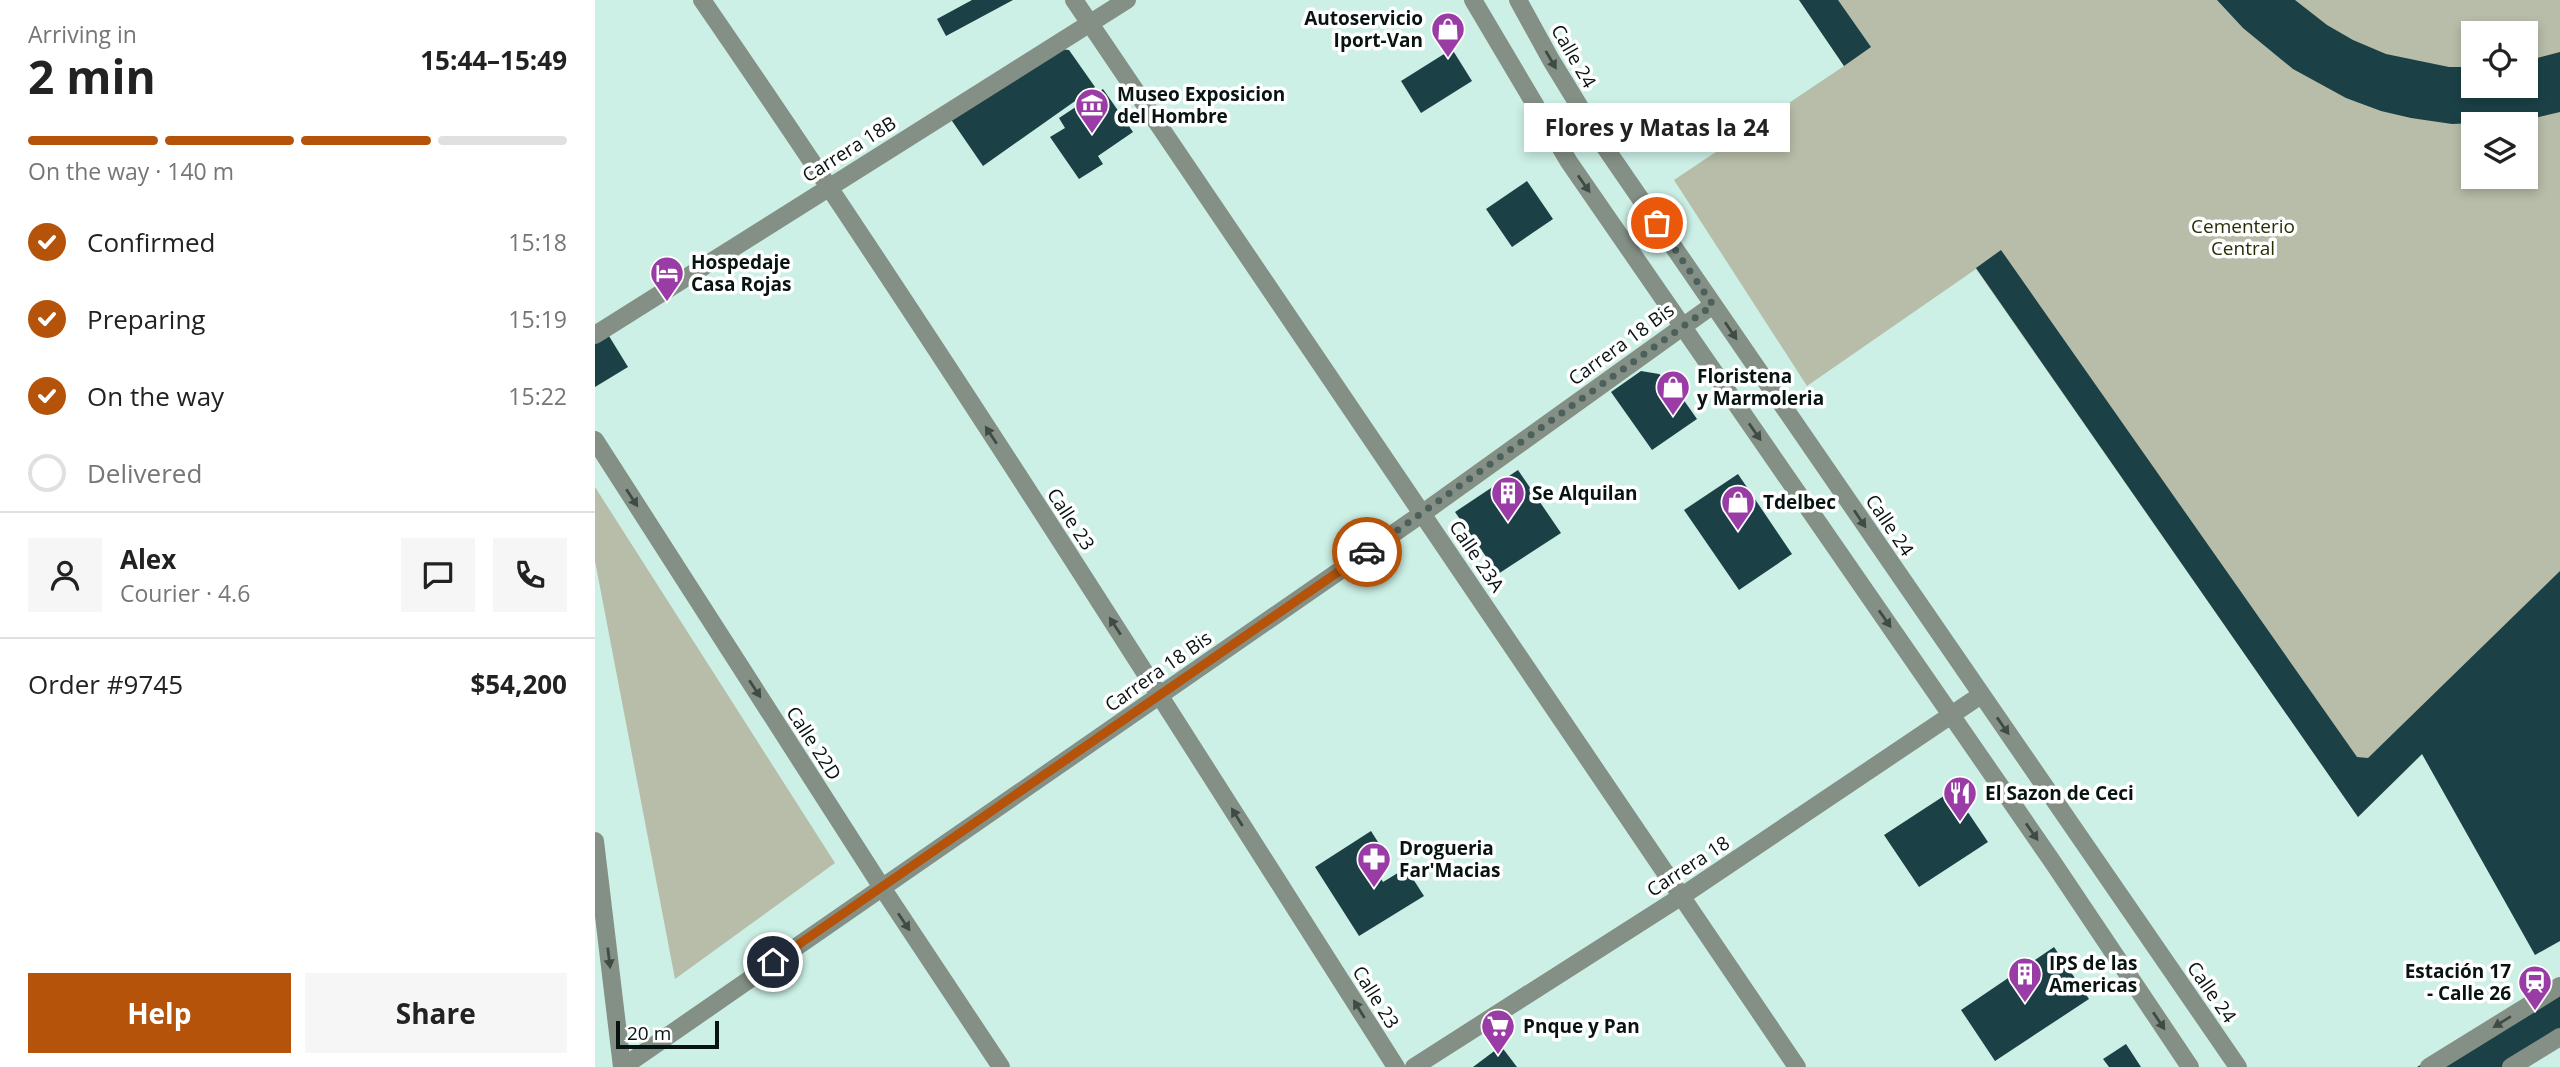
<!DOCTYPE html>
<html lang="en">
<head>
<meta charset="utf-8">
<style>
	:root { --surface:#fff; --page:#f6f6f6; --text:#222; --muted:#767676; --line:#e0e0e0; --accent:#b45309 }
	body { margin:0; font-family:"Open Sans",sans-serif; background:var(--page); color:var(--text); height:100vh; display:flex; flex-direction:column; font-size:26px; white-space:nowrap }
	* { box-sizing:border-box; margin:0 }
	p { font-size:23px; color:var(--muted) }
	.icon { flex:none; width:38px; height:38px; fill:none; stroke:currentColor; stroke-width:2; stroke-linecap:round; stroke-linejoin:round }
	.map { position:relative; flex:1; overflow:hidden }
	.panel { display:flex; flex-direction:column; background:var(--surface); width:595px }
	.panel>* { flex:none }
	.buttons { position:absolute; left:1866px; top:21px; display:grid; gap:14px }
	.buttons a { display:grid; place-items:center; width:77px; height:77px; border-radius:0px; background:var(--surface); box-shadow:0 4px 10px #0003; font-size:35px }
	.scale { position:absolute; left:21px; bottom:18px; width:103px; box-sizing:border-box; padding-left:7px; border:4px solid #071411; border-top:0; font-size:19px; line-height:24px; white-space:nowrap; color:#071411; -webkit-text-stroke:5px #fff; paint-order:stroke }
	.pin { position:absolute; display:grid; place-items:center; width:60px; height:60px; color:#fff; margin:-30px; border:4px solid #fff; border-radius:50%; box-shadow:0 2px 7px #0007 }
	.courier { position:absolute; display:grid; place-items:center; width:70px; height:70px; margin:-35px; border:5px solid #b45309; border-radius:50%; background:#fff; color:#222; box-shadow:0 2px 9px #0007 }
	.bubble { position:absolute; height:49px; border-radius:0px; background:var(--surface); box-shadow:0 4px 10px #0003; font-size:23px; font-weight:700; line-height:49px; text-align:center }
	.overview em { font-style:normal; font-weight:700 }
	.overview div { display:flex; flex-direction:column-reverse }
	.overview { display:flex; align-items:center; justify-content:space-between; height:119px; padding:0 28px }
	h1 { font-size:46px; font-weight:700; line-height:52px }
	.bar { display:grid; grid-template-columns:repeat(4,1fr); gap:10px 7px; align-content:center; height:84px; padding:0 28px }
	.bar i { height:9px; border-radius:5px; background:var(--line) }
	.bar .selected { background:var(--accent) }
	.bar p { grid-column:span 4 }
	.line { display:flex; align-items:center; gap:18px; padding:0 28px; border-top:2px solid var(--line) }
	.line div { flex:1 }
	.round { display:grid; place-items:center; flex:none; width:74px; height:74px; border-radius:0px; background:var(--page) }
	ol { padding:0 28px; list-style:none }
	li { display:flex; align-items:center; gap:21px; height:77px }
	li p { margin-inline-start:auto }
	li .icon { padding:7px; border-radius:50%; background:var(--accent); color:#fff; stroke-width:4 }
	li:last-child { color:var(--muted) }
	li i { width:38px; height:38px; border:4px solid var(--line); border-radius:50% }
	.primary-button { display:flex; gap:14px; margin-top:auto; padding:14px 28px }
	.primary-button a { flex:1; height:80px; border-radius:0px; background:var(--accent); color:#fff; font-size:28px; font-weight:700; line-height:80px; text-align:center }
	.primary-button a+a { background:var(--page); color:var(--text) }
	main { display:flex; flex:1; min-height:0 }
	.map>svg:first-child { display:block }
</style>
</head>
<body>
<main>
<section class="panel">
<div class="overview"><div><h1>2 min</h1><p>Arriving in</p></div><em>15:44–15:49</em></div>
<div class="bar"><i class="selected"></i><i class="selected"></i><i class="selected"></i><i></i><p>On the way · 140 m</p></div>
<ol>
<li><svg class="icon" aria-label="check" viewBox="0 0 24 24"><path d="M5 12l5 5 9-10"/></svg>Confirmed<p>15:18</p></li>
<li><svg class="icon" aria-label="check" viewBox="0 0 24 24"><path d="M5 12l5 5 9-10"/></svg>Preparing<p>15:19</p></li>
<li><svg class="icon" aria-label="check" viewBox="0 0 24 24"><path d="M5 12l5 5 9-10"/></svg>On the way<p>15:22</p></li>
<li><i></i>Delivered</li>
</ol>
<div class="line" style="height:126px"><a class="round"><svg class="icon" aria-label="person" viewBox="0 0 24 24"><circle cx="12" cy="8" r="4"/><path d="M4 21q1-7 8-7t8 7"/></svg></a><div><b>Alex</b><p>Courier · 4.6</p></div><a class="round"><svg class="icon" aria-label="chat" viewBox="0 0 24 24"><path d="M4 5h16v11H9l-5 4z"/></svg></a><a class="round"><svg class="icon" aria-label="phone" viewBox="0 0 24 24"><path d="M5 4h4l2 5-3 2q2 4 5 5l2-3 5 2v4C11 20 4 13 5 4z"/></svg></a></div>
<div class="line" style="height:91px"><div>Order #9745</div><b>$54,200</b></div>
<div class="primary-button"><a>Help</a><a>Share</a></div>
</section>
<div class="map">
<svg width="1965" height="1067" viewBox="0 0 1965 1067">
	<rect width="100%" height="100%" fill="#ccf0e6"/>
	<!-- green -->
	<path fill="#b7bda8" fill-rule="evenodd" d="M1204,0H1965V620L1763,817L1381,269L1212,386L1079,180L1249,66ZM1878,33H1930V86H1878ZM1878,124H1930V177H1878Z
		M0,487L240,863L80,979L0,561Z"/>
	<!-- building -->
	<path fill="#1b4146" d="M377,0H418L351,36L342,19Z
		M1204,0H1243L1276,47L1249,66Z
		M1622,0H1700L1732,25L1758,40L1791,54L1854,67H1878V86H1930V61L1965,52V112L1927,121L1857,124L1816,118L1786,111L1751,98L1698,69L1648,28Z
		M456,48L474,50L500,87L388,166L355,118Z
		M857,49L877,81L826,113L806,81Z
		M508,89L538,132L503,156L508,164L484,179L455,137L470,128L464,118Z
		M932,181L958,219L917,247L891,209Z
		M1406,250L1762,757L1773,758L1965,571V941L1940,955L1827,754L1763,817L1381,268Z
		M14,336L33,367L0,387V344Z
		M1046,371L1064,374L1076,382L1102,419L1057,450L1016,392Z
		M923,470L966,533L903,574L860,512Z
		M1143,474L1197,554L1144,590L1089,510Z
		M1358,790L1393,842L1324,887L1289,835Z
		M776,831L788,850L773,858L788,882L811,868L829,896L764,936L720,867Z
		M1459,947L1494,999L1400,1061L1366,1010Z
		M1965,982V1042L1924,1067H1822Z
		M1531,1044L1546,1067H1514L1508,1059Z
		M906,1046L922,1067H878Z"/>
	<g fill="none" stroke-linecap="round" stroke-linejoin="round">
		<!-- minor -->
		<path stroke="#848f85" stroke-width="18" d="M107,0C348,350 573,709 801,1067
			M479,0L1202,1067
			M0,335L532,0
			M0,440L286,886L406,1067
			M0,841L27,1067
			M28,1067L828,513L1118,305
			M819,1067L1087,896L1386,695
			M1834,1067L1965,986
			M1916,1067L1965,1037"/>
		<!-- tertiary -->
		<path stroke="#848f85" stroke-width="18" d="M878,0L974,162L1457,861L1595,1067
			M923,0L956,60L1005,140L1643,1067"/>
	</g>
	<!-- one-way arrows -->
	<defs><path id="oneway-solid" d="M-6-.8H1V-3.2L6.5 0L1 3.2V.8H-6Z" transform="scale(1.75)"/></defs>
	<g fill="#3f4b45">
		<use href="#oneway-solid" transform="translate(956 60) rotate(60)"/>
		<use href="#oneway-solid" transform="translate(989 184) rotate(55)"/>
		<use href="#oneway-solid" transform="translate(1136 331) rotate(56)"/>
		<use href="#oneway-solid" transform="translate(1160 432) rotate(55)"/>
		<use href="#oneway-solid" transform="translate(396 435) rotate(-123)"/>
		<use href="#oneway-solid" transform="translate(37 498) rotate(57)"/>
		<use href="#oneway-solid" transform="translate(1265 519) rotate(56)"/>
		<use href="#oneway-solid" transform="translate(1290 619) rotate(55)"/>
		<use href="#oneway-solid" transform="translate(520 626) rotate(-123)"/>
		<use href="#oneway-solid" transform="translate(160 689) rotate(57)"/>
		<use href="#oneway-solid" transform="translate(1408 726) rotate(55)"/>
		<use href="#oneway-solid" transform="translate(642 817) rotate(-122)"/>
		<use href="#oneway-solid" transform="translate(1437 832) rotate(55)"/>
		<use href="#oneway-solid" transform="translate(309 922) rotate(56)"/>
		<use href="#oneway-solid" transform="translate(14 958) rotate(83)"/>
		<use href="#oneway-solid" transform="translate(764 1009) rotate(-122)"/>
		<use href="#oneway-solid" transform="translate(1564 1021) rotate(56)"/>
		<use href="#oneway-solid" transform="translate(1907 1022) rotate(148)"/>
	</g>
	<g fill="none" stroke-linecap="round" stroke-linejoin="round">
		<!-- done -->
		<path stroke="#4c615c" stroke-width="7" stroke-dasharray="0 12.6" d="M772,552L1118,305L1062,223"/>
		<!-- route -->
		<path stroke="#b45309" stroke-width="9" d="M178,962L772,552"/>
	</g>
	<!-- icons -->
	<defs>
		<g id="shop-pin" transform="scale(1.75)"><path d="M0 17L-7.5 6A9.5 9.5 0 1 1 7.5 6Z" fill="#9a3ca5" stroke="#fff"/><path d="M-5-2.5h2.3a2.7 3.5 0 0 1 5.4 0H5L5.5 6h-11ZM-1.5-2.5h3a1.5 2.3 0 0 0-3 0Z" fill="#fff"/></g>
		<g id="museum-pin" transform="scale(1.75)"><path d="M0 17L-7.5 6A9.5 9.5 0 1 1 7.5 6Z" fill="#9a3ca5" stroke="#fff"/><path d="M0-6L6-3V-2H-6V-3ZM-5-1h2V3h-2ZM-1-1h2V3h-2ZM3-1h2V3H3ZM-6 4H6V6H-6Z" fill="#fff"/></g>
		<g id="hotel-pin" transform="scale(1.75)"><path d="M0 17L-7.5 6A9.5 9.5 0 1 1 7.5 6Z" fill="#9a3ca5" stroke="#fff"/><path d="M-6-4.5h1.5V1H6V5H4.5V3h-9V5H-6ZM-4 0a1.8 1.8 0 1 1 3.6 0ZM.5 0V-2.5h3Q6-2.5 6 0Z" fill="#fff"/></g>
		<g id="building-pin" transform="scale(1.75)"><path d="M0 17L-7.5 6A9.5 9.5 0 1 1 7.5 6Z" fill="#9a3ca5" stroke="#fff"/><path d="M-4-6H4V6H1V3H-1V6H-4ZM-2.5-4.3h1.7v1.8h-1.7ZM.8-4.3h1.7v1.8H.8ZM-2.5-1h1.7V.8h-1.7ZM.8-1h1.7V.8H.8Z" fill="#fff"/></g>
		<g id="restaurant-pin" transform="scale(1.75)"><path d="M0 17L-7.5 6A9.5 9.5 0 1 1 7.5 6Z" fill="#9a3ca5" stroke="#fff"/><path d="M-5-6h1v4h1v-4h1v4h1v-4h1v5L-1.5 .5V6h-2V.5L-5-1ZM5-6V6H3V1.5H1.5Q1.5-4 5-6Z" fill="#fff"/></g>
		<g id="pharmacy-pin" transform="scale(1.75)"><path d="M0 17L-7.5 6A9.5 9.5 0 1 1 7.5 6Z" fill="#9a3ca5" stroke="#fff"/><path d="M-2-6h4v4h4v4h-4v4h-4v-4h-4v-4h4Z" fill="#fff"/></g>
		<g id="station-pin" transform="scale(1.75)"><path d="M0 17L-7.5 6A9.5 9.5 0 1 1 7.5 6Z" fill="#9a3ca5" stroke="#fff"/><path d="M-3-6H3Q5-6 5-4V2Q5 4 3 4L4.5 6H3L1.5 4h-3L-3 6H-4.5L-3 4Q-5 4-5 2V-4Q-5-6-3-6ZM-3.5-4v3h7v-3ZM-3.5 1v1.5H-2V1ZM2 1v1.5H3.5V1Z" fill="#fff"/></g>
		<g id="supermarket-pin" transform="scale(1.75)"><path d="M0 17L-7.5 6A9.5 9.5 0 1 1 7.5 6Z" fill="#9a3ca5" stroke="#fff"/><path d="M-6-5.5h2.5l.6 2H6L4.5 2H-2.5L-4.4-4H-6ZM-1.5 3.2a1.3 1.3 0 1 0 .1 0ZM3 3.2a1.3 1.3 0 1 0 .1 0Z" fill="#fff"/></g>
	</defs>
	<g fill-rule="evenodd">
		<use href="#shop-pin" x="853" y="29"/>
		<use href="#museum-pin" x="497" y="105"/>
		<use href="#hotel-pin" x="72" y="273"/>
		<use href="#shop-pin" x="1078" y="387"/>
		<use href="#building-pin" x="913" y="493"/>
		<use href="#shop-pin" x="1143" y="502"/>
		<use href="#restaurant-pin" x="1365" y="793"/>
		<use href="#pharmacy-pin" x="779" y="859"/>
		<use href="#building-pin" x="1430" y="974"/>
		<use href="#station-pin" x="1940" y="982"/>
		<use href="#supermarket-pin" x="903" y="1026"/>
	</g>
	<g text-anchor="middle" stroke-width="7" stroke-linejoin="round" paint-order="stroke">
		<!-- poi labels -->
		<g font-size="19" font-weight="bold" fill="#071411" stroke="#fff" text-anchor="start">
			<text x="828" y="25" text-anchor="end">Autoservicio<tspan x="828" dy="22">Iport-Van</tspan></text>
			<text x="522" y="101">Museo Exposicion<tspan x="522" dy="22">del Hombre</tspan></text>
			<text x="96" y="269">Hospedaje<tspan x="96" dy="22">Casa Rojas</tspan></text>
			<text x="1102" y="383">Floristena<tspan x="1102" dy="22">y Marmoleria</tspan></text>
			<text x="937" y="500">Se Alquilan</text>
			<text x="1168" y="509">Tdelbec</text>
			<text x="1390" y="800">El Sazon de Ceci</text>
			<text x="804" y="855">Drogueria<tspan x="804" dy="22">Far'Macias</tspan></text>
			<text x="1454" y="970">IPS de las<tspan x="1454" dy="22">Americas</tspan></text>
			<text x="1916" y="978" text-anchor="end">Estación 17<tspan x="1916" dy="22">- Calle 26</tspan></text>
			<text x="928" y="1033">Pnque y Pan</text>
		</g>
		<!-- street labels -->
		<g font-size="19" fill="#071411" stroke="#fff">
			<text transform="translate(979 56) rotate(60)" y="7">Calle 24</text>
			<text transform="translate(254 149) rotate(-32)" y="7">Carrera 18B</text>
			<text transform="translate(1026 344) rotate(-36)" y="7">Carrera 18 Bis</text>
			<text transform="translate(476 519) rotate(57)" y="7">Calle 23</text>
			<text transform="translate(1295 525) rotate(56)" y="7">Calle 24</text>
			<text transform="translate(882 556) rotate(56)" y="7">Calle 23A</text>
			<text transform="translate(563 671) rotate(-35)" y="7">Carrera 18 Bis</text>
			<text transform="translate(219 743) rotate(57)" y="7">Calle 22D</text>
			<text transform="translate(1093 866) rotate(-33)" y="7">Carrera 18</text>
			<text transform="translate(1617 992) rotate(55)" y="7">Calle 24</text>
			<text transform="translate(781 997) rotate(58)" y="7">Calle 23</text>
		</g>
		<!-- park labels -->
		<g font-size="19" fill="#272e06" stroke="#fff">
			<text x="1648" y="233">Cementerio<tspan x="1648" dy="22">Central</tspan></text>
		</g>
	</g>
</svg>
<div class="buttons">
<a><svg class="icon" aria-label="locate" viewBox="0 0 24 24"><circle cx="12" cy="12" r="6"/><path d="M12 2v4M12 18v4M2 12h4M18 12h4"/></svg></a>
<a><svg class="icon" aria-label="layers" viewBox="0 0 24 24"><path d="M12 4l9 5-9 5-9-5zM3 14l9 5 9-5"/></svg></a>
</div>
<div class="scale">20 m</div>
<div class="pin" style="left:1062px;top:223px;background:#ea580c"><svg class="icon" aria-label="bag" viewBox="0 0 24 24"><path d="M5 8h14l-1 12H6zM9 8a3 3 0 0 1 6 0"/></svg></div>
<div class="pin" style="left:178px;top:962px;background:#1f2937"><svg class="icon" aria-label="home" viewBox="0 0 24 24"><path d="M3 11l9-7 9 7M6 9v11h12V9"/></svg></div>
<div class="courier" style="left:772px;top:552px"><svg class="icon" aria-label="car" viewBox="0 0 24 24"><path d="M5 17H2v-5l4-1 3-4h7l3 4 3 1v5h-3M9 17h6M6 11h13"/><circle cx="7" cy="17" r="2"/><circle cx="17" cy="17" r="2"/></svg></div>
<div class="bubble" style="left:929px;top:103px;width:266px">Flores y Matas la 24</div>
</div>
</main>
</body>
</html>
